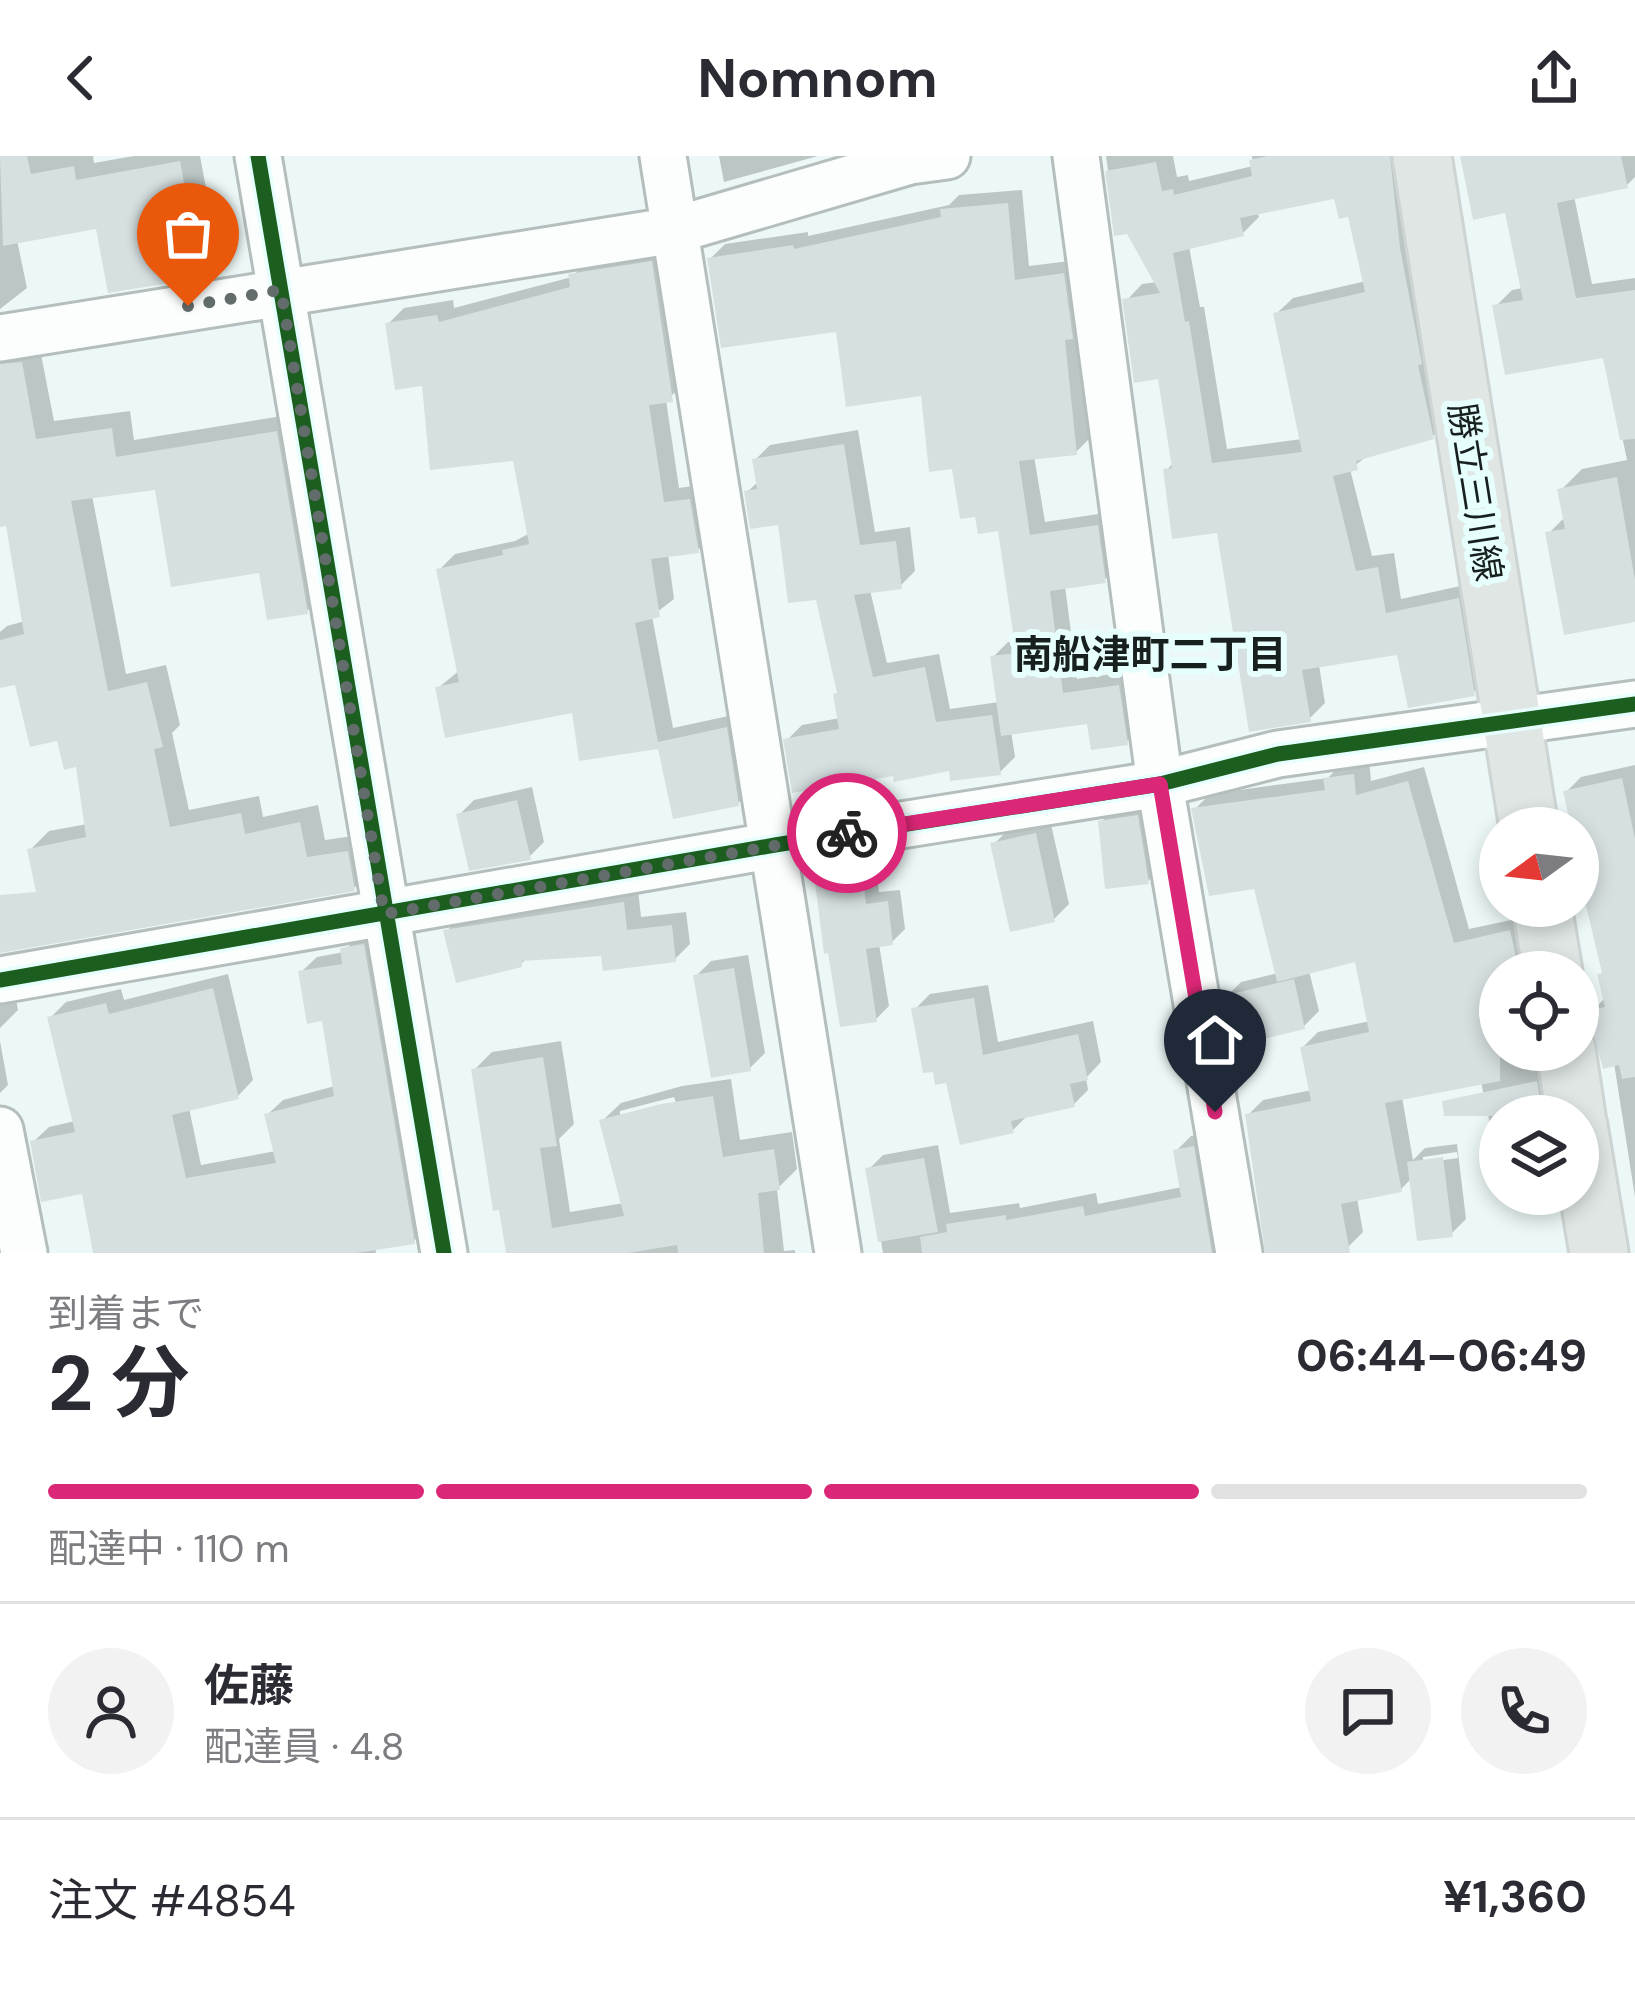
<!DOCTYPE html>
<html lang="ja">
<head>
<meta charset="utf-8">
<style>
	:root { --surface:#fff; --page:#f2f2f3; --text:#2b2b33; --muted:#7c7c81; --line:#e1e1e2; --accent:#db2777 }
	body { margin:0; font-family:"DM Sans","Noto Sans JP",sans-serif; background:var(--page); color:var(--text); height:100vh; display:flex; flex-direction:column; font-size:45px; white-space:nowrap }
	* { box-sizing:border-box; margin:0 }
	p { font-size:39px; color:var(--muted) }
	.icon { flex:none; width:66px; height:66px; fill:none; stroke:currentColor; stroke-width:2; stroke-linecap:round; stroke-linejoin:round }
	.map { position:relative; height:1097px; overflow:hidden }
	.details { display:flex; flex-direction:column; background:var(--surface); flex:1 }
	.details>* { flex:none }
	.needle { width:78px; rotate:255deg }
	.fabs { position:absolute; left:1479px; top:651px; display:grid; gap:24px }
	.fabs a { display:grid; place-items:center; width:120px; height:120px; border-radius:50%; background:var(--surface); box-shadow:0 6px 18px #0003; font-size:60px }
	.pin { position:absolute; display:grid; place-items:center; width:102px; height:102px; color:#fff; margin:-123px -51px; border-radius:50% 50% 50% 0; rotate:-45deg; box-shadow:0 0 12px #0007 }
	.pin .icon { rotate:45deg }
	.courier { position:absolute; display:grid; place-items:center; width:120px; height:120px; margin:-60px; border:9px solid #db2777; border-radius:50%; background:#fff; color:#222; box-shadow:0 3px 15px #0007 }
	.summary em { font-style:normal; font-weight:700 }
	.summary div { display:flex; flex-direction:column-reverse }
	.summary { display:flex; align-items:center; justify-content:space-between; height:204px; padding:0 48px }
	h1 { font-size:78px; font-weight:700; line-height:90px }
	.bar { display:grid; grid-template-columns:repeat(4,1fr); gap:18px 12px; align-content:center; height:144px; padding:0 48px }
	.bar i { height:15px; border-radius:9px; background:var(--line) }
	.bar .on { background:var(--accent) }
	.bar p { grid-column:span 4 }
	.line { display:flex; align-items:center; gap:30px; padding:0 48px; border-top:3px solid var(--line) }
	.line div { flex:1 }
	.round { display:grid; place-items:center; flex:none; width:126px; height:126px; border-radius:63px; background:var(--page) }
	header { display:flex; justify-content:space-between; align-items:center; height:156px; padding:0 48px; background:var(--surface); font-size:54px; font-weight:700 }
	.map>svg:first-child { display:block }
</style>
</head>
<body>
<header><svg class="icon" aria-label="back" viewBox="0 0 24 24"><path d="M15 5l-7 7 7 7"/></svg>Nomnom<svg class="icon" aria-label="share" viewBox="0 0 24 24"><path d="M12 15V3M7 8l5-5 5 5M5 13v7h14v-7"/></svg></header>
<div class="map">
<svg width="1635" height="1097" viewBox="0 0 1635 1097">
	<rect width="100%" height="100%" fill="#ecf8f7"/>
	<!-- shadow -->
	<path fill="#0003" fill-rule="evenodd" d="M0,0H93L94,7L134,0H200L219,101L200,120L98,70L17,84L27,132L0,153Z
		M719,0H818L724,26Z
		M1106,0H1173L1177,21L1188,19L1189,25L1253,10L1252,0H1408L1448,264L1432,281L1370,298L1350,313L1372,400L1394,397L1401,443L1474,427L1489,521L1473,537L1399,496L1319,509L1325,547L1309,563L1220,374L1166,315L1174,306L1160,219L1126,145L1142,128L1157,126L1128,75L1117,77ZM1336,40L1351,57L1366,125L1293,142L1276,158L1302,283L1227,293L1204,151H1200L1189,90L1243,77L1259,61L1257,55Z
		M1463,0H1635V21L1626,30L1574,40L1592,128L1635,122V463L1549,377L1566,360L1561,334L1582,313L1627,304L1605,198L1496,150L1512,134L1523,132L1507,53Z
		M1022,34L1029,110L1078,104L1079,173L1091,281L1076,296L1034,300L1045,366L1112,356L1119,409L1104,424L1065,430L1077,523L1134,515L1141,571L1126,586L1090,564L1011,575L1015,601L1000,616L952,612L896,617L787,584L802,569L840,562V535L818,440L781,365L747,336L759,325L755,304L770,289L858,274L875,376L910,371L915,415L900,430L870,434L887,507L939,498L950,553L999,546L993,501L1008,486L1017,485L1000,371L978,357L924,237L839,172L710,103L725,88L808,76V80L949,49L959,39Z
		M668,91L687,227L666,244L679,332L706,328L713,378L698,394L668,398L674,443L652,460L673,572L742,557L754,631L738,647L660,590L575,553L438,532L460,514L439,414L455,398L515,385L530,377L516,302L425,227L388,168L404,152L453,144L454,152L572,121L587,104Z
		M0,182L39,188L54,265L130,255L134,284L295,258L326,436L307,455L158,331L92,339L126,518L166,509L180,569L172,577L189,654L259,640L263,661L318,649L325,684L367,678L373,713L354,732L43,750L30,694L49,675L87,668L78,607L18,525L0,529V476L7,470L25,465L8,366L0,368Z
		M1369,604L1371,625L1424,611L1469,773L1525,761L1536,816H1500V894H1551L1561,960H1500L1498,1006L1481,926L1402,941L1413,1004L1425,992L1457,988L1466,1063L1451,1078L1412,1022L1400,1034L1357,1042L1363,1076L1348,1091L1248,959L1263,944L1312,934L1303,891L1318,876L1370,865L1357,802L1309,815L1319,855L1304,870L1226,841L1241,826L1278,817L1256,730L1195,653L1210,638L1328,622L1342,607ZM1457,996L1458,1002L1423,1007V1001Z
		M1635,609V1041L1614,907L1591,856L1606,841L1605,815L1578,690V672H1574L1566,636L1581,621Z
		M532,631L544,686L529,701L459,659L474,644Z
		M1152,646L1163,710L1148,725L1101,666L1116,651Z
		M1050,664L1069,748L1054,763L994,688L1009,673Z
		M874,700L879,736L900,734L905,773L892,786L879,788L889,850L876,863L817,719L830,706Z
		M638,733L641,761L686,756L690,788L675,803L604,797L527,802L521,808L447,775L461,760Z
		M379,774L429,1069L414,1085L375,1091L376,1097H96L84,1034L33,986L49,971L75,965L50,862L66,846L121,833L124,844L228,818L253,924L238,940L189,952L201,1009L276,995L267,959L283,944L335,930L324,862L301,816L317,801L344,796L359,778Z
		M748,799L765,897L750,912L696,820L711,805Z
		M0,826L14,833L18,854L0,872Z
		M988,829L998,886L1093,865L1101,906L1086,922L1088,934L1073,949L1029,958L1012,975L948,923L915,853L930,838Z
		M0,885L8,929L0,937Z
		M561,885L574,968L559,983L570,1056L624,1047L602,965L621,947L682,930L731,923L740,984L792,976L797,1013L777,1033L784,1095L795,1094V1097H509L474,914L492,896ZM674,941L676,947L620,962V955Z
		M1207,978L1232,1097H883L869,1013L883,999L938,989L950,1057L1019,1047L1020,1052L1096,1037L1098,1048L1182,1031L1176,995L1191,980Z"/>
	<!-- building -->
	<path fill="#d7e0e1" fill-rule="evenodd" d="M0,0H27L31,18L74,10L76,24L180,5L202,122L108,137L96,73L3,90Z
		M1268,0H1390L1400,92L1422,208L1418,209L1434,283L1356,305L1358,314L1333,320L1356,415L1378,411L1386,457L1459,442L1475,540L1408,552L1397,499L1302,514L1311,566L1249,576L1217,377L1172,383L1163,313L1172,312L1158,223L1134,227L1122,143L1160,137L1127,78L1114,80L1105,15L1156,6L1162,35L1173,33L1174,39L1252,20L1249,4ZM1334,43L1339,63L1348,61L1365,136L1273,157L1302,296L1212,307L1189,165L1185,166L1173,97L1244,80L1240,62Z
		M1460,0H1621L1628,32L1557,47L1576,142L1635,134V283L1620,284L1603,202L1505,219L1492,149L1523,144L1505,57L1473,64Z
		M1008,47L1015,124L1064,117L1073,183L1065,184L1077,299L1019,305L1030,379L1098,369L1106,427L1050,435L1063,537L1119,529L1128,589L1091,594L1087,568L1001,580L990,500L1016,497L998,375L978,378L975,361L960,363L952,313L929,316L921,240L846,251L836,176L721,192L707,102L793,89L794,93L941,61L940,53Z
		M652,105L673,246L649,249L664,346L690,343L699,397L651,403L660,461L635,467L658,586L727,571L739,650L673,663L658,593L579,605L572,557L445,582L435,531L459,526L436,413L503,399L502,394L529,388L513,305L430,314L422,230L395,234L385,167L437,159L439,166L570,131L568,118Z
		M22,206L36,283L112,272L116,301L277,275L308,458L267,464L259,417L171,431L155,334L71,345L108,535L147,526L163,591L154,593L170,671L241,657L245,678L300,666L307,701L348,695L355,735L0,797V739L36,736L27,693L86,681L76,611L64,614L57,585L30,591L15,529L0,532V484L24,478L6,370L0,371V208Z
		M844,288L860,389L896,385L902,433L854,439L873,521L925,511L936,566L992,559L1001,619L950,625L949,615L894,626L893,620L792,637L783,583L839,573L833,538L837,537L816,444L788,447L778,369L750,373L744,335L757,333L752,303Z
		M1617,321L1635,424V466L1564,479L1545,376L1565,373L1557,333Z
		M1354,618L1356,639L1408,625L1454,787L1510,774L1519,816H1500V925L1385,947L1402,1036L1341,1048L1350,1097H1265L1245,958L1311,945L1300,891L1369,876L1355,806L1277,826L1254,733L1209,740L1191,652L1325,634L1323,622Z
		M1622,622L1635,683V921L1622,923L1619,909L1603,913L1591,868V854L1605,851L1597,818L1602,817L1578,716V672H1571L1563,635Z
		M517,644L531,704L469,715L456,658Z
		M1138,659L1149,728L1105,733L1098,665Z
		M1036,677L1055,766L1010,776L990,687Z
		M862,712L866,748L888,745L893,789L866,793L877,866L840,871L828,797L824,798L814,718Z
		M624,746L627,774L672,769L676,806L603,815L601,800L522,805V811L456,827L443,774Z
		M364,788L415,1088L356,1097H93L82,1038L41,1046L30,985L75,976L47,861L106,847L109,858L213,832L239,943L172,959L186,1022L276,1007L264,958L334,940L322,865L307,868L298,815L342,808L340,792Z
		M734,812L751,915L711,922L693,819Z
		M1294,823L1305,873L1235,890L1223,840Z
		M974,842L983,899L1078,878L1088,924L1070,928L1075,951L1011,965L1014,977L960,989L946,927L935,929L933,916L923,917L911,852Z
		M543,901L557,990L540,992L552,1072L624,1060L599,964L661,948L713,940L723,1001L774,993L780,1034L758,1037L764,1097H678L677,1089L628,1097H506L499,1054L493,1055L471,913Z
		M1537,925L1543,960H1444L1442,945Z
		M1194,990L1212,1097H922L920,1081L947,1076L946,1068L1006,1059V1064L1083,1050L1085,1060L1181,1041L1173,994Z
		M1443,1001L1453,1081L1417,1085L1407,1006Z
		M924,1002L938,1076L878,1086L865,1012Z"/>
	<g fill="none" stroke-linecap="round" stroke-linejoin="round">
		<!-- minor casing -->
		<g stroke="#b4bebd" stroke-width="51">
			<path id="minor" d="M258,0L444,1097
				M663,0L838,1097
				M1076,0L1160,628L1239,1097
				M0,182L675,74L910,5L947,0
				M0,824L775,689L1160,628L1278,598L1635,548
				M0,974L24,1097"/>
		</g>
		<!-- major casing -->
		<g stroke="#ced4d3" stroke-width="63">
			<path id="major" d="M1422,0L1529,672
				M1542,750L1553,816
				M1566,894L1576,960
				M1578,970L1599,1097"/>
		</g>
		<!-- minor -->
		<use href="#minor" stroke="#fcfefe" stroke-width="45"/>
		<!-- major -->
		<use href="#major" stroke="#dfe6e3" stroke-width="57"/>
		<!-- cycleway casing -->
		<g stroke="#e6fefc" stroke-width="22">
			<path id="cycleway" d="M258,0L444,1097
				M0,824L775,689L1160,628L1278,598L1635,548"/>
		</g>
		<!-- cycleway -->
		<use href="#cycleway" stroke="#1b5e20" stroke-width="15"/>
	</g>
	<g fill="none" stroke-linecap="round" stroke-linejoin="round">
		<!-- done -->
		<path stroke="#626c6b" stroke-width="12" stroke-dasharray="0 21.6" d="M188,150L281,134L384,758L847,677"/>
		<!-- route -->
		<path stroke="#db2777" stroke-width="15" d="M847,677L1160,628L1215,956"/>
	</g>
	<g text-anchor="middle" stroke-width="12" stroke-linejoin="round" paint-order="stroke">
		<!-- street labels -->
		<g font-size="36" fill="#17201f" stroke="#e6fefc">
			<text transform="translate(1476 336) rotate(81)" y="13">勝立三川線</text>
		</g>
		<!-- neighbourhood labels -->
		<g font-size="39" font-weight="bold" fill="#17201f" stroke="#e6fefc">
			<text x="1150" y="512">南船津町二丁目</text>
		</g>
	</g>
</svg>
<div class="fabs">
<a><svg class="needle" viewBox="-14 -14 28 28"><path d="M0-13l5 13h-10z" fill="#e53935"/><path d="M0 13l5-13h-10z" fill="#7c7c81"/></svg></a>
<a><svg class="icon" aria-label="locate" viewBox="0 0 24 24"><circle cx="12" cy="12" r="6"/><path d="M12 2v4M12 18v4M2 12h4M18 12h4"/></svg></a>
<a><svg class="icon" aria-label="layers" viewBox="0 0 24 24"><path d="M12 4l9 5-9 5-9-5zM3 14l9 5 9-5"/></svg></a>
</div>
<div class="pin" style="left:188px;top:150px;background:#ea580c"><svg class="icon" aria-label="bag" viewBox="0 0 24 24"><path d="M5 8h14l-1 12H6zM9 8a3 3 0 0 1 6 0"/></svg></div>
<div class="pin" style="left:1215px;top:956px;background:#1f2937"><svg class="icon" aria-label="home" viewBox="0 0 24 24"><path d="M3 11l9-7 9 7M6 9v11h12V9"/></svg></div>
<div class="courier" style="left:847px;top:677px"><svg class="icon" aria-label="bike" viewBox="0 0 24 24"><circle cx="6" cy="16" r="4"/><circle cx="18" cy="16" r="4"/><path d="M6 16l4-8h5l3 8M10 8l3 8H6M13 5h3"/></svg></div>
</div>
<section class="details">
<div class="summary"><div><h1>2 分</h1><p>到着まで</p></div><em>06:44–06:49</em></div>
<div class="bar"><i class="on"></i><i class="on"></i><i class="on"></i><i></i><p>配達中 · 110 m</p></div>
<div class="line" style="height:216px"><a class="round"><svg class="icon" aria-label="person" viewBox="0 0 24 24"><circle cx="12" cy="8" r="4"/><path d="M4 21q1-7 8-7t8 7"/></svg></a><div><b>佐藤</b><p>配達員 · 4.8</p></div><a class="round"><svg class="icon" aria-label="chat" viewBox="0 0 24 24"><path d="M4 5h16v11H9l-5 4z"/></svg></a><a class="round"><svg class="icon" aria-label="phone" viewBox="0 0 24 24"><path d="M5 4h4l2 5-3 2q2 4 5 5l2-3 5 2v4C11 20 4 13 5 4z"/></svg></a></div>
<div class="line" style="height:156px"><div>注文 #4854</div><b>¥1,360</b></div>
</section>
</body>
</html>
